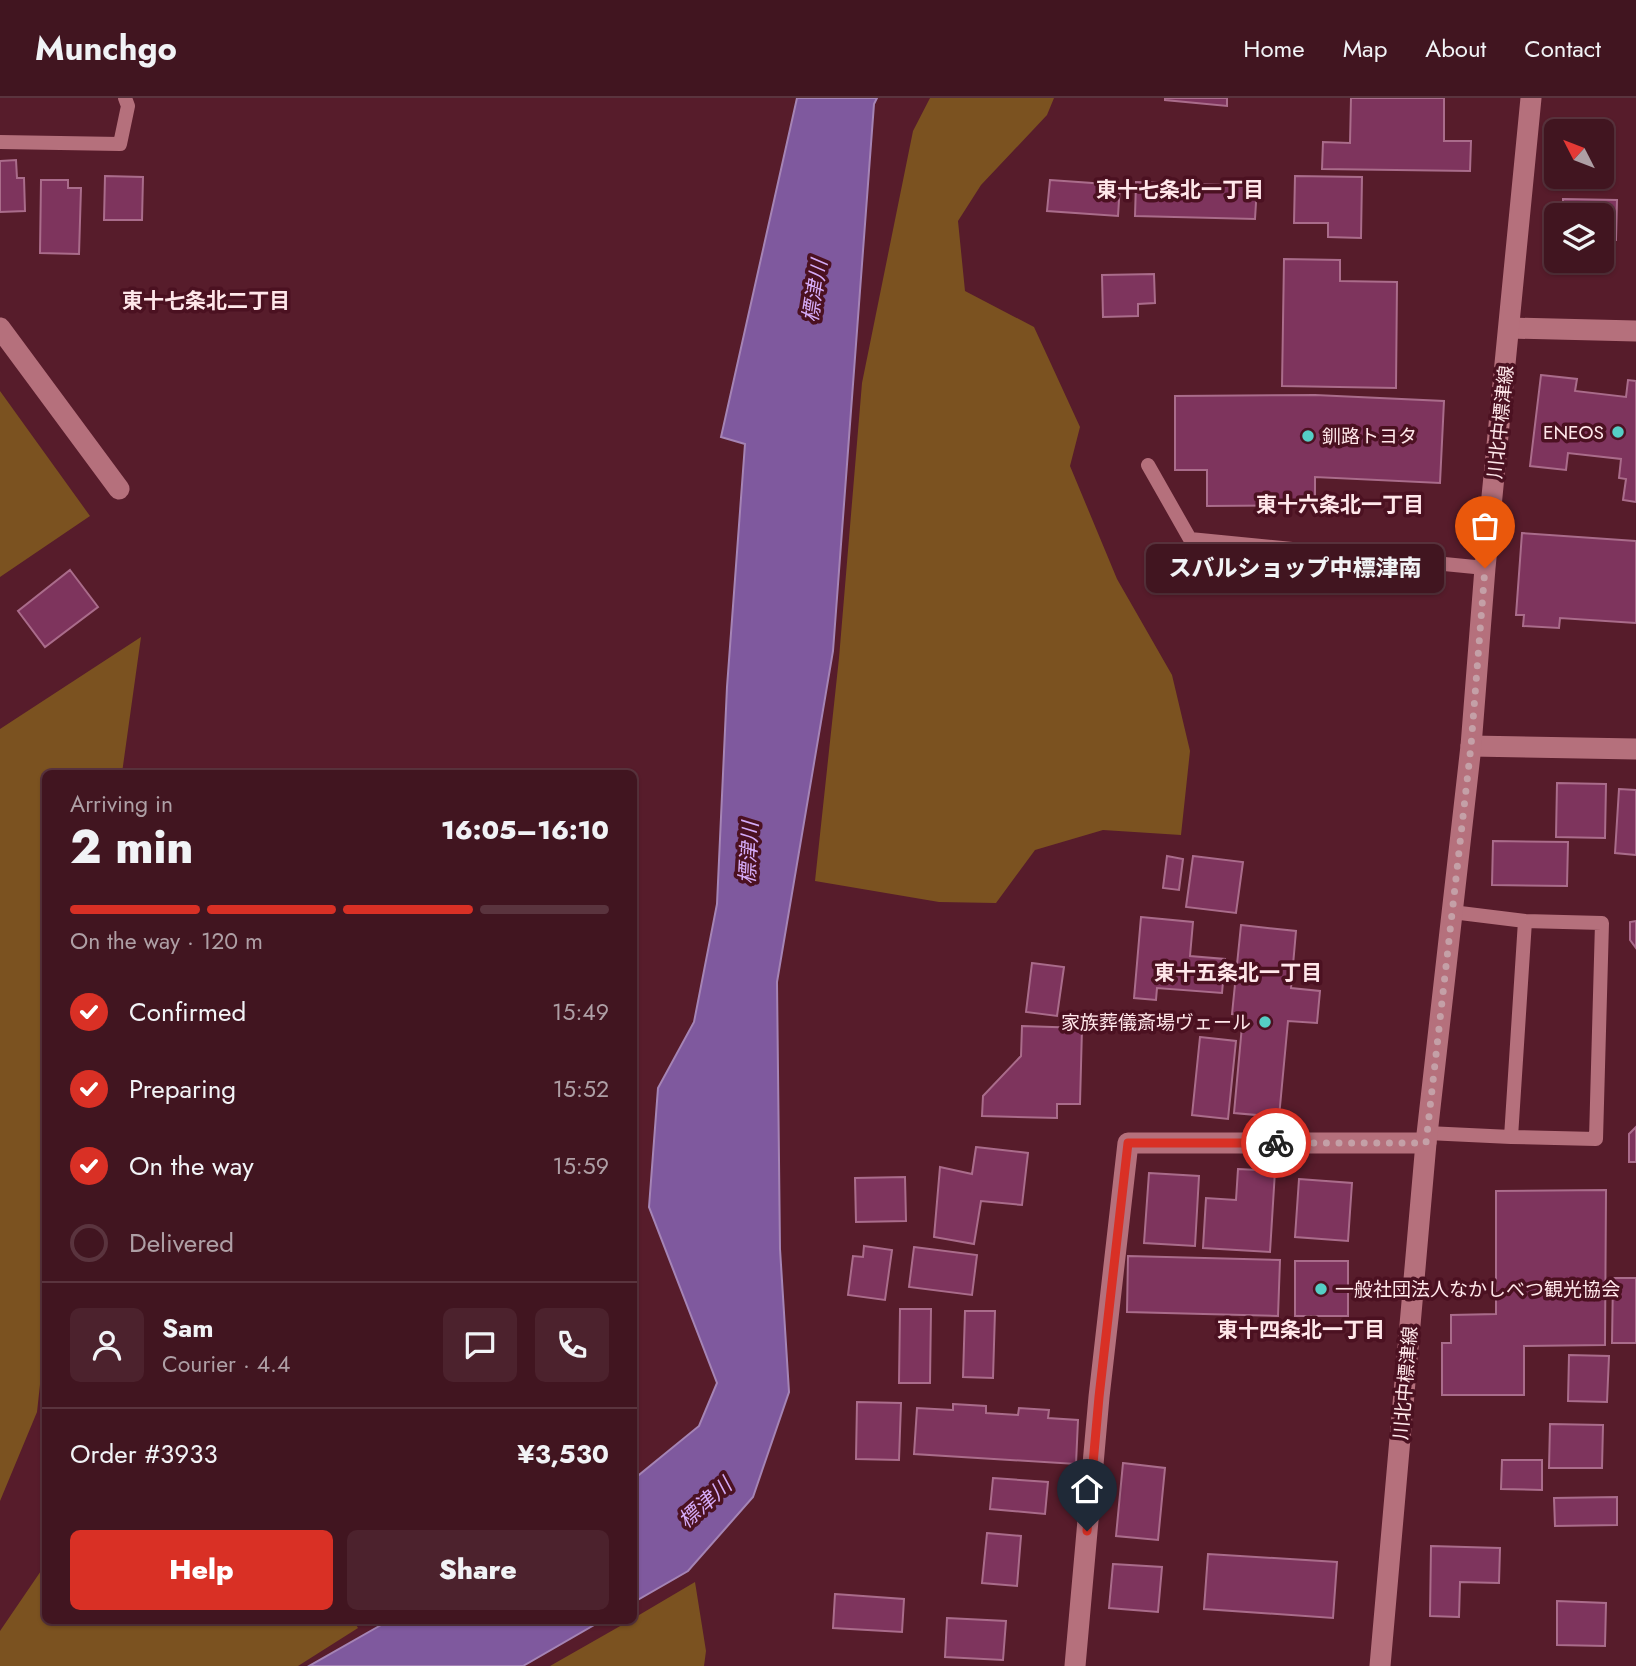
<!DOCTYPE html>
<html lang="en">
<head>
<meta charset="utf-8">
<style>
	:root { --surface:#411520; --page:#4c222d; --text:#f1f3f6; --muted:#ae9fa5; --line:#5a343e; --accent:#d93025 }
	body { margin:0; font-family:Jost,"Noto Sans JP",sans-serif; background:var(--page); color:var(--text); height:100vh; display:flex; flex-direction:column; font-size:26px; white-space:nowrap }
	* { box-sizing:border-box; margin:0 }
	p { font-size:23px; color:var(--muted) }
	.icon { flex:none; width:38px; height:38px; fill:none; stroke:currentColor; stroke-width:2; stroke-linecap:round; stroke-linejoin:round }
	.map { position:relative; flex:1; overflow:hidden }
	.side { position:absolute; left:42px; top:672px; width:595px; height:854px; display:flex; flex-direction:column; background:var(--surface); border-radius:10px; box-shadow:0 2px 5px #0004,0 0 0 2px var(--line) }
	.side>* { flex:none }
	.needle { width:46px; rotate:312deg }
	.tools { position:absolute; left:1544px; top:21px; display:grid; gap:14px }
	.tools a { display:grid; place-items:center; width:70px; height:70px; border-radius:10px; background:var(--surface); box-shadow:0 2px 5px #0004,0 0 0 2px var(--line); font-size:35px }
	.pin { position:absolute; display:grid; place-items:center; width:60px; height:60px; color:#fff; margin:-72px -30px; border-radius:50% 50% 50% 0; rotate:-45deg; box-shadow:0 0 7px #0007 }
	.pin .icon { rotate:45deg }
	.courier { position:absolute; display:grid; place-items:center; width:70px; height:70px; margin:-35px; border:5px solid #d93025; border-radius:50%; background:#fff; color:#222; box-shadow:0 2px 9px #0007 }
	.bubble { position:absolute; height:49px; border-radius:10px; background:var(--surface); box-shadow:0 2px 5px #0004,0 0 0 2px var(--line); font-size:23px; font-weight:800; line-height:49px; text-align:center }
	.summary em { font-style:normal; font-weight:800 }
	.summary div { display:flex; flex-direction:column-reverse }
	.summary { display:flex; align-items:center; justify-content:space-between; height:119px; padding:0 28px }
	h1 { font-size:46px; font-weight:800; line-height:52px }
	.bar { display:grid; grid-template-columns:repeat(4,1fr); gap:10px 7px; align-content:center; height:84px; padding:0 28px }
	.bar i { height:9px; border-radius:5px; background:var(--line) }
	.bar .active { background:var(--accent) }
	.bar p { grid-column:span 4 }
	.line { display:flex; align-items:center; gap:18px; padding:0 28px; border-top:2px solid var(--line) }
	.line div { flex:1 }
	.round { display:grid; place-items:center; flex:none; width:74px; height:74px; border-radius:10px; background:var(--page) }
	ol { padding:0 28px; list-style:none }
	li { display:flex; align-items:center; gap:21px; height:77px }
	li p { margin-inline-start:auto }
	li .icon { padding:7px; border-radius:50%; background:var(--accent); color:#fff; stroke-width:4 }
	li:last-child { color:var(--muted) }
	li i { width:38px; height:38px; border:4px solid var(--line); border-radius:50% }
	.primary-button { display:flex; gap:14px; margin-top:auto; padding:14px 28px }
	.primary-button a { flex:1; height:80px; border-radius:10px; background:var(--accent); color:#fff; font-size:28px; font-weight:800; line-height:80px; text-align:center }
	.primary-button a+a { background:var(--page); color:var(--text) }
	header { display:flex; align-items:center; gap:42px; box-sizing:border-box; height:98px; padding:0 35px; background:var(--surface); border-bottom:2px solid var(--line) }
	header strong { font-size:33px }
	nav { display:flex; gap:38px; margin-inline-start:auto; font-size:24px }
	.map>svg:first-child { display:block }
</style>
</head>
<body>
<header>
<strong>Munchgo</strong>
<nav><a>Home</a><a>Map</a><a>About</a><a>Contact</a></nav>
</header>
<div class="map">
<svg width="1636" height="1568" viewBox="0 0 1636 1568">
	<rect width="100%" height="100%" fill="#571c2b"/>
	<!-- green -->
	<path fill="#7b5220" d="M930,0H1054L1047,17L981,87L958,123L965,193L1034,229L1080,329L1070,368L1117,481L1172,577L1190,653L1181,737L1103,732L1035,752L996,805L939,804L815,783L839,560L862,285L913,33Z
		M0,293L90,418L0,479Z
		M141,539L122,675L46,676L45,1241L37,1314L0,1403V631Z
		M45,1467L46,1522H353L358,1530L298,1568H0V1533Z
		M695,1484L706,1553L704,1568H550L629,1523L634,1522V1520Z"/>
	<!-- water -->
	<path fill="#7f599e" stroke="#a584b5" stroke-width="2" d="M797,0H877L874,6L833,553L777,884L780,1151L789,1294L753,1399L688,1473L634,1504V1381L699,1328L717,1285L649,1109L658,990L694,924L717,806L727,589L745,346L721,339Z
		M388,1523V1522L601,1523L523,1568H309Z"/>
	<!-- building -->
	<path fill="#7e345d" stroke="#aa6c8b" stroke-width="2" d="M1165,0H1227V8L1165,2Z
		M1351,0H1444V43H1471L1470,73L1322,71L1323,44L1350,45Z
		M16,62L17,80H24L25,113L0,114V63Z
		M105,78L143,79L142,122H104Z
		M1295,78L1362,79L1361,140L1328,139V125H1294Z
		M41,82H68V90H81L79,156L40,155Z
		M1050,82L1120,87L1118,118L1047,113Z
		M1136,84L1257,88L1255,121L1135,118Z
		M1563,101L1617,102L1616,142H1601V117H1563Z
		M1284,161L1340,162V183L1397,184L1396,290L1282,288Z
		M1154,176L1155,205L1138,206V218L1103,219L1102,177Z
		M1541,277L1577,281L1575,293L1626,299L1628,282L1636,283V404L1623,402L1626,381L1619,380L1621,361L1568,355L1566,372L1530,368Z
		M1315,297L1444,303L1440,385L1315,379V407L1207,408V372H1175V298Z
		M1522,435L1636,443V525L1560,520L1559,530L1523,528L1524,517H1516Z
		M70,472L98,509L45,549L18,513Z
		M1557,685L1606,686L1605,740L1556,739Z
		M1619,691L1636,692V757L1615,755Z
		M1493,743L1568,744L1567,788L1492,787Z
		M1167,758L1183,761L1179,792L1163,790Z
		M1193,758L1243,764L1236,815L1186,809Z
		M1141,819L1193,824L1190,858L1225,861L1222,895L1157,890L1156,902L1134,900Z
		M1636,823V850L1630,842V824Z
		M1241,827L1296,833L1291,890L1320,893L1317,925L1288,923L1279,1019L1234,1015L1243,917L1232,916Z
		M1032,865L1064,869L1057,918L1026,914Z
		M1022,928L1082,930L1080,1006H1057V1020L982,1018L983,998L1021,958Z
		M1200,939L1236,943L1228,1021L1192,1017Z
		M1636,1029V1064H1629V1036Z
		M976,1049L1028,1055L1022,1107L981,1103L974,1146L934,1139L940,1069L972,1076Z
		M1238,1071L1275,1073L1270,1154L1203,1150L1206,1100L1236,1102Z
		M1149,1075L1199,1078L1195,1148L1144,1145Z
		M905,1079L906,1123L856,1124L855,1080Z
		M1299,1081L1352,1085L1348,1143L1295,1139Z
		M1606,1092L1605,1247L1524,1248V1297H1442V1245H1451V1217L1496,1216V1093Z
		M864,1148L892,1152L885,1202L848,1197L853,1158L863,1159Z
		M914,1149L977,1157L972,1197L909,1189Z
		M1128,1158L1280,1162L1278,1218L1127,1214Z
		M1295,1163H1348V1218H1295Z
		M1613,1180H1636V1245H1612Z
		M900,1211H931L930,1285H899Z
		M965,1213H995L993,1280L963,1279Z
		M1569,1257L1609,1258L1607,1304L1568,1303Z
		M857,1304L901,1305L899,1362L856,1361Z
		M953,1306L986,1308V1315L1018,1317L1019,1310L1049,1312L1048,1320L1078,1322L1076,1366L914,1356L917,1310L953,1312Z
		M1550,1326L1603,1327L1602,1370H1549Z
		M1502,1362H1542V1392L1501,1391Z
		M1123,1365L1165,1370L1158,1442L1116,1438Z
		M993,1380L1048,1384L1045,1416L990,1411Z
		M1617,1399V1427L1555,1428L1554,1400Z
		M987,1435L1021,1438L1017,1488L982,1485Z
		M1431,1448L1500,1450L1499,1485L1460,1484L1459,1519L1430,1518Z
		M1208,1456L1337,1464L1333,1520L1204,1511Z
		M1113,1466L1162,1469L1158,1514L1109,1510Z
		M835,1496L904,1501L902,1534L833,1530Z
		M1557,1503L1606,1505L1605,1548L1557,1547Z
		M947,1520L1006,1523L1003,1562L945,1559Z"/>
	<g fill="none" stroke-linecap="round" stroke-linejoin="round">
		<!-- lane -->
		<path stroke="#b5707c" stroke-width="14" d="M0,44L120,46L128,8L125,0
			M1148,367L1190,441L1485,470
			M1427,1035L1511,1039L1525,823L1452,814
			M1511,1039L1596,1041L1602,825L1525,823"/>
		<!-- street -->
		<path stroke="#b5707c" stroke-width="21" d="M0,230L119,391
			M1510,230L1636,233
			M1471,648L1636,651
			M1075,1568L1099,1299L1128,1045H1426"/>
		<!-- secondary -->
		<path stroke="#b5707c" stroke-width="21" d="M1380,1568L1426,1045L1471,648L1485,470L1531,0"/>
	</g>
	<g fill="none" stroke-linecap="round" stroke-linejoin="round">
		<!-- done -->
		<path stroke="#c4a0a7" stroke-width="7" stroke-dasharray="0 12.6" d="M1276,1045H1426L1471,648L1485,470"/>
		<!-- route -->
		<path stroke="#d93025" stroke-width="9" d="M1087,1433L1099,1299L1128,1045H1276"/>
	</g>
	<!-- markers -->
	<g fill="#55cec5" stroke="#4b1121" stroke-width="2.5">
		<circle cx="1618" cy="334" r="7"/>
		<circle cx="1308" cy="338" r="7"/>
		<circle cx="1265" cy="924" r="7"/>
		<circle cx="1321" cy="1191" r="7"/>
	</g>
	<g text-anchor="middle" stroke-width="7" stroke-linejoin="round" paint-order="stroke">
		<!-- street labels -->
		<g font-size="19" fill="#ffe7ea" stroke="#4b1121">
			<text transform="translate(1500 324) rotate(-84)" y="7">川北中標津線</text>
			<text transform="translate(1405 1285) rotate(-85)" y="7">川北中標津線</text>
		</g>
		<!-- poi labels -->
		<g font-size="19" fill="#ffe7ea" stroke="#4b1121" text-anchor="end">
			<text x="1604" y="341">ENEOS</text>
			<text x="1322" y="345" text-anchor="start">釧路トヨタ</text>
			<text x="1251" y="931">家族葬儀斎場ヴェール</text>
			<text x="1335" y="1198" text-anchor="start">一般社団法人なかしべつ観光協会</text>
		</g>
		<!-- neighbourhood labels -->
		<g font-size="21" font-weight="bold" fill="#ffe7ea" stroke="#4b1121">
			<text x="1180" y="99">東十七条北一丁目</text>
			<text x="206" y="210">東十七条北二丁目</text>
			<text x="1340" y="414">東十六条北一丁目</text>
			<text x="1238" y="882">東十五条北一丁目</text>
			<text x="1301" y="1239">東十四条北一丁目</text>
		</g>
		<!-- water labels -->
		<g font-size="21" font-style="italic" fill="#d5abf8" stroke="#4b1121">
			<text transform="translate(815 193) rotate(-81)" y="7">標津川</text>
			<text transform="translate(749 755) rotate(-87)" y="7">標津川</text>
			<text transform="translate(705 1405) rotate(-42)" y="7">標津川</text>
		</g>
	</g>
</svg>
<div class="tools">
<a><svg class="needle" viewBox="-14 -14 28 28"><path d="M0-13l5 13h-10z" fill="#e53935"/><path d="M0 13l5-13h-10z" fill="#ae9fa5"/></svg></a>
<a><svg class="icon" aria-label="layers" viewBox="0 0 24 24"><path d="M12 4l9 5-9 5-9-5zM3 14l9 5 9-5"/></svg></a>
</div>
<div class="pin" style="left:1485px;top:470px;background:#ea580c"><svg class="icon" aria-label="bag" viewBox="0 0 24 24"><path d="M5 8h14l-1 12H6zM9 8a3 3 0 0 1 6 0"/></svg></div>
<div class="pin" style="left:1087px;top:1433px;background:#1f2937"><svg class="icon" aria-label="home" viewBox="0 0 24 24"><path d="M3 11l9-7 9 7M6 9v11h12V9"/></svg></div>
<div class="courier" style="left:1276px;top:1045px"><svg class="icon" aria-label="bike" viewBox="0 0 24 24"><circle cx="6" cy="16" r="4"/><circle cx="18" cy="16" r="4"/><path d="M6 16l4-8h5l3 8M10 8l3 8H6M13 5h3"/></svg></div>
<div class="bubble" style="left:1146px;top:446px;width:298px">スバルショップ中標津南</div>
<section class="side">
<div class="summary"><div><h1>2 min</h1><p>Arriving in</p></div><em>16:05–16:10</em></div>
<div class="bar"><i class="active"></i><i class="active"></i><i class="active"></i><i></i><p>On the way · 120 m</p></div>
<ol>
<li><svg class="icon" aria-label="check" viewBox="0 0 24 24"><path d="M5 12l5 5 9-10"/></svg>Confirmed<p>15:49</p></li>
<li><svg class="icon" aria-label="check" viewBox="0 0 24 24"><path d="M5 12l5 5 9-10"/></svg>Preparing<p>15:52</p></li>
<li><svg class="icon" aria-label="check" viewBox="0 0 24 24"><path d="M5 12l5 5 9-10"/></svg>On the way<p>15:59</p></li>
<li><i></i>Delivered</li>
</ol>
<div class="line" style="height:126px"><a class="round"><svg class="icon" aria-label="person" viewBox="0 0 24 24"><circle cx="12" cy="8" r="4"/><path d="M4 21q1-7 8-7t8 7"/></svg></a><div><b>Sam</b><p>Courier · 4.4</p></div><a class="round"><svg class="icon" aria-label="chat" viewBox="0 0 24 24"><path d="M4 5h16v11H9l-5 4z"/></svg></a><a class="round"><svg class="icon" aria-label="phone" viewBox="0 0 24 24"><path d="M5 4h4l2 5-3 2q2 4 5 5l2-3 5 2v4C11 20 4 13 5 4z"/></svg></a></div>
<div class="line" style="height:91px"><div>Order #3933</div><b>¥3,530</b></div>
<div class="primary-button"><a>Help</a><a>Share</a></div>
</section>
</div>
</body>
</html>
